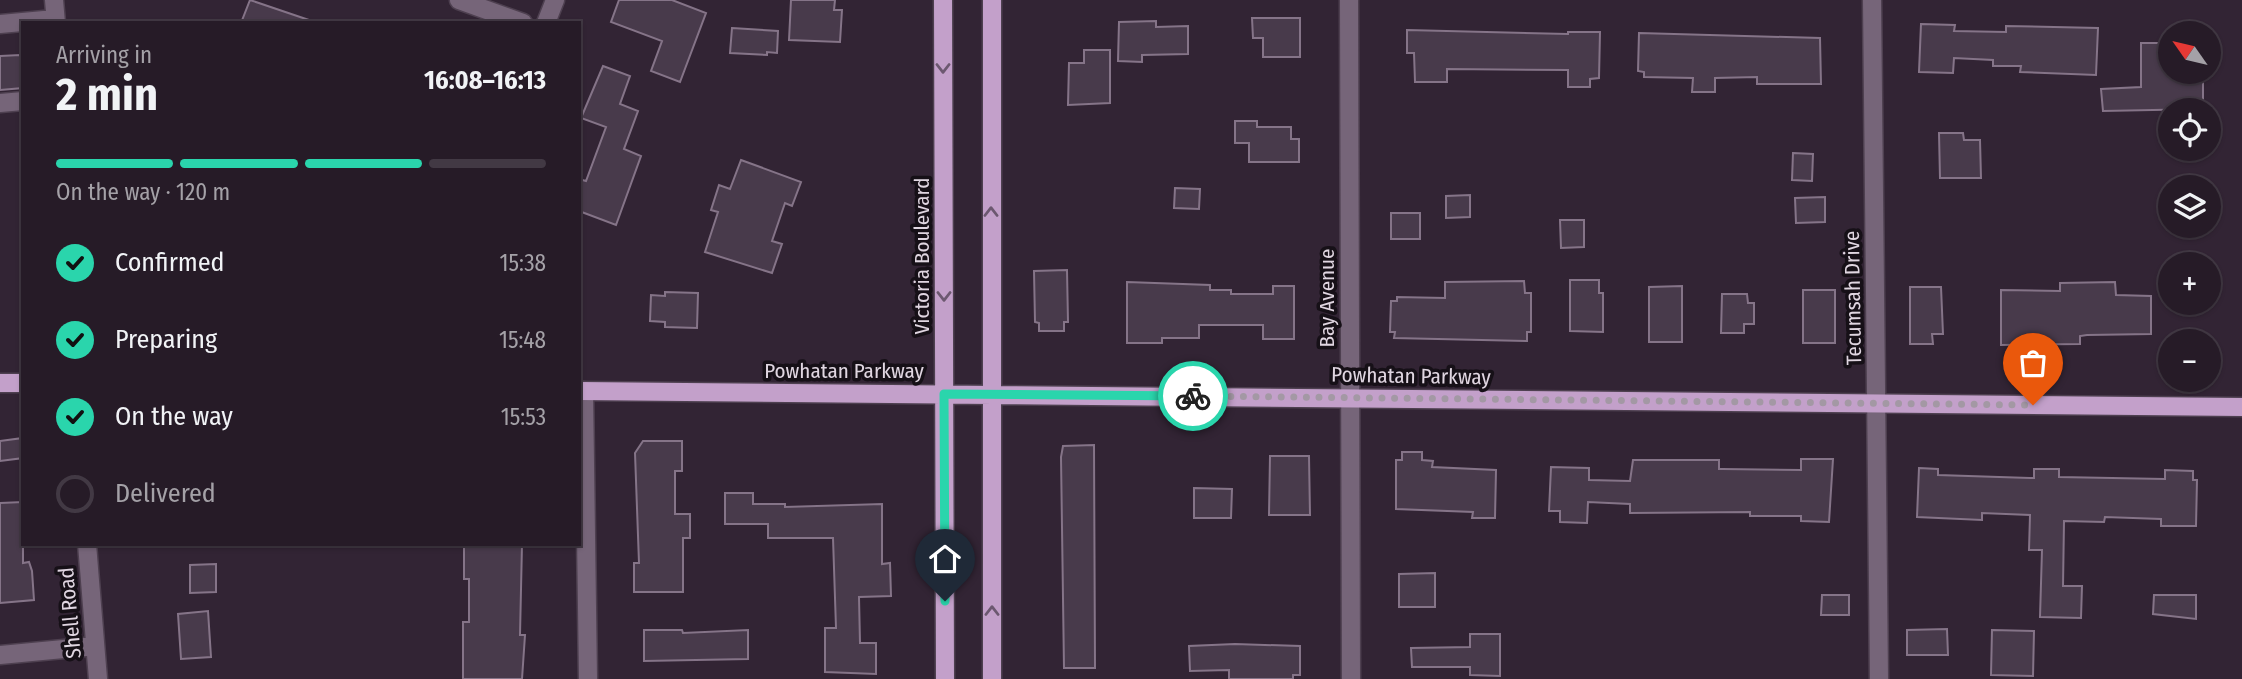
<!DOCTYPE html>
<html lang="en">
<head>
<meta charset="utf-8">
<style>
	:root { --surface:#261b27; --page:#2e242f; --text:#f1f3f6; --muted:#a4a1a7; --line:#423944; --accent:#2ad5ac }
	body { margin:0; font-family:"Fira Sans Condensed",sans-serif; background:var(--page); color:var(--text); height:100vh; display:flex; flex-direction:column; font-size:26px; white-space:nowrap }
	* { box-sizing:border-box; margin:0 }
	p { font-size:23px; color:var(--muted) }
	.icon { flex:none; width:38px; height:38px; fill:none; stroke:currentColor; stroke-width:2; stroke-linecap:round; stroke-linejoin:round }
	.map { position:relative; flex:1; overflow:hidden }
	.panel { position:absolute; left:21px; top:21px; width:560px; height:525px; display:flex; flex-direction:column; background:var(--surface); border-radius:0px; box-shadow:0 2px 5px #0004,0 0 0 2px var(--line) }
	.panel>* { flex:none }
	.needle { width:46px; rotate:304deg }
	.buttons { position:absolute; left:2158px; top:21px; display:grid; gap:14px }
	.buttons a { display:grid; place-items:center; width:63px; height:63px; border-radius:50%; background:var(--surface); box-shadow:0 2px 5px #0004,0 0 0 2px var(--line); font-size:35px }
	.pin { position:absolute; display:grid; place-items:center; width:60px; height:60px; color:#fff; margin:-72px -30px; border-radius:50% 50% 50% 0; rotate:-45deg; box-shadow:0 0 7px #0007 }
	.pin .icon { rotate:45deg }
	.courier { position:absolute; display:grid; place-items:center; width:70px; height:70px; margin:-35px; border:5px solid #2ad5ac; border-radius:50%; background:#fff; color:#222; box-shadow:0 2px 9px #0007 }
	.headline em { font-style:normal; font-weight:700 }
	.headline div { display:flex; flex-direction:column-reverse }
	.headline { display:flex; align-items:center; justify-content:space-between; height:119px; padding:0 35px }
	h1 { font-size:46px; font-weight:700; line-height:52px }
	.bar { display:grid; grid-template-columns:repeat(4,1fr); gap:10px 7px; align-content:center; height:84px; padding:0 35px }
	.bar i { height:9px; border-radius:5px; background:var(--line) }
	.bar .current { background:var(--accent) }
	.bar p { grid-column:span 4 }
	ol { padding:0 35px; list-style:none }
	li { display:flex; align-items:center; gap:21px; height:77px }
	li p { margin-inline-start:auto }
	li .icon { padding:7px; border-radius:50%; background:var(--accent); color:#111; stroke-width:4 }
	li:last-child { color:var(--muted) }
	li i { width:38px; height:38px; border:4px solid var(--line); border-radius:50% }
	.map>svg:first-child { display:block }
</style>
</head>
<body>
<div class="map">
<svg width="2242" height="679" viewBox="0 0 2242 679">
	<rect width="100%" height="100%" fill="#322434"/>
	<!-- building -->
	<path fill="#483a4b" stroke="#857488" stroke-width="2" d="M250,0L309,20V23H241Z
		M619,0H672L706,13L680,82L651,71L662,41L611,22Z
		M791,0H835L834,10H842L840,42L789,40Z
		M1252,18H1300V57H1263V38H1253Z
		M1156,21V27L1188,26V54L1142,55V62L1118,61L1119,22Z
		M1921,24L1955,25L1954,31L2006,32V26L2098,28L2096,75L2020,72L2021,66H1993V60L1954,58L1953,73L1919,72Z
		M732,28L778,31L777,53L767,52V55L730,53Z
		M1407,30L1568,34V32H1600L1599,78L1590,79V87H1568V70L1447,69V82H1415L1414,53H1407Z
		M1639,33L1820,38L1821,84H1757V77L1715,78V92H1692L1693,78L1644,77V72L1638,71Z
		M2141,43H2170V72H2203V109L2103,111L2101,89L2141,87Z
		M1084,50H1110V103L1068,105L1069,63H1084Z
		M20,55L23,88L0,90V56Z
		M603,66L630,76L620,104L638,111L624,149L641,156L616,225L579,211V179L586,181L606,127L581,118Z
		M1235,121H1257V127H1291V139H1299V162H1249V143H1235Z
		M1939,133H1963L1964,140H1980L1981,178H1940Z
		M1793,153L1813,154L1812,181L1792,180Z
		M741,160L801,182L792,206L785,203L772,241L782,244L772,273L705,252L718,212L711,210L719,185L730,189Z
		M1175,188L1200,189L1199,209L1174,208Z
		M1470,195V217L1446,218V196Z
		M1825,197V222L1796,223L1795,198Z
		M1391,213H1420V239H1391Z
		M1560,220H1584V247L1561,248Z
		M1067,270L1068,322H1064V331H1039V323L1035,322L1034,271Z
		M1570,280H1599V293H1603V332L1570,331Z
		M1524,281L1525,293H1531V332H1527V341L1394,338L1395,332H1390L1391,301H1397V297L1445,298V282Z
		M1127,282L1210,285V290H1231V294H1273V286H1294V339H1263V325H1199V338H1162V343H1127Z
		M2115,282L2116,295L2151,296V334L2087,335L2080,336V344L2001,345V290L2060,291V283Z
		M1682,286V342H1649V287Z
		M1910,287H1941L1943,334H1932L1933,344H1910Z
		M1803,290H1835V343H1803Z
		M665,292L698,293L697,328L665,327V322L650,321L651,295L665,296Z
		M1722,294H1747L1748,303H1754V324H1744V333H1721Z
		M23,438V458L0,461V441Z
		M643,441H682V471H675V514H690V538H683V592H634V563H639L635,453Z
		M1094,445L1095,668H1064L1061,457L1063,446Z
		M1402,452H1422V460L1433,461L1432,467L1496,470L1495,518H1472L1473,512L1396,509V460H1402Z
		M1270,456H1309L1310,515H1269Z
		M1801,459H1833L1829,522L1801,521V516H1750V512L1630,513V504L1588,502L1587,523L1560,522V511H1549L1551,467L1589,468V480L1630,481L1633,460H1719V469H1722L1801,470Z
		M1919,468L1938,469V475L2030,478H2034V469H2059V477L2165,479V470L2193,471V480H2197L2196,526H2161V519L2105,517L2104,522L2064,521L2063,586H2082L2081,618L2040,617L2042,550H2029L2030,515L1982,513V520L1917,517Z
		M1194,488L1232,489L1231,518H1194Z
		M725,493H753V504H785V507L882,504V564L890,563L891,596L859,597L860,643H876V674L825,672V628H836L833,538H768V524H725Z
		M23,502V563L29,562L32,571L34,600L0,603V503Z
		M464,544H522L520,635H525L522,679H463V622H469V579H464Z
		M216,564V592L190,593V565Z
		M1435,573V607H1399V574Z
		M1822,595H1849V615H1821Z
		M2154,595H2196V619L2153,614Z
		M208,611L211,657L181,659L178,614Z
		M1947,629L1948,655H1907V630Z
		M644,630H682L683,633L748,630V659L644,661Z
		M1992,630L2034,631L2033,676L1991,675Z
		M1470,634H1500V676L1470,675V667H1412L1411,648L1470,647Z
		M1235,644L1300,646V675H1293V679H1229V670L1190,671L1189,646Z"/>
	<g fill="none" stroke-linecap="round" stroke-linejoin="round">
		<!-- minor casing -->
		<g stroke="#4e4050" stroke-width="21">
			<path id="minor" d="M54,0L56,23
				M459,0L523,23
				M1349,0L1351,679
				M1872,0L1879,679
				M546,23L555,0
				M0,24L55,19
				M0,103L23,101
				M584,391L588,679
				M87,544L98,679
				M0,655L95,646"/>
		</g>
		<!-- major casing -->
		<g stroke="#4e4050" stroke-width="21">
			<path id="major" d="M943,0L945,679
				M992,0V679
				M0,383H23
				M579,391L2242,407"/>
		</g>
		<!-- minor -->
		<use href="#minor" stroke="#766579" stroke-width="18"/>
		<!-- major -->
		<use href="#major" stroke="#c3a0ca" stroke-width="18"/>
	</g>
	<!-- one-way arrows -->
	<defs><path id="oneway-chevron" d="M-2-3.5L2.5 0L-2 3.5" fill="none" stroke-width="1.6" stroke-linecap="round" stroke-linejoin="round" transform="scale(1.75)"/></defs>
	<g stroke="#6c5870">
		<use href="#oneway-chevron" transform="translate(943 68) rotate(90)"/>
		<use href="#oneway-chevron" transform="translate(991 212) rotate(-90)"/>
		<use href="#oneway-chevron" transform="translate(944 296) rotate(90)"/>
		<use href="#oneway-chevron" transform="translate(992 611) rotate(-90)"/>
	</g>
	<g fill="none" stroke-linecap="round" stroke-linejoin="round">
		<!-- done -->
		<path stroke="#a398a4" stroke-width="7" stroke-dasharray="0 12.6" d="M1193,396L2033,405"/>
		<!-- route -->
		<path stroke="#2ad5ac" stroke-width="9" d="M945,601L944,394L1193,396"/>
	</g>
	<g text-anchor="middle" stroke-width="7" stroke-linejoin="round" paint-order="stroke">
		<!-- street labels -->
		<g font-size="21" fill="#e0d6e1" stroke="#161017">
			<text transform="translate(922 256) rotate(-90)" y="7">Victoria Boulevard</text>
			<text transform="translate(1327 298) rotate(-90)" y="7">Bay Avenue</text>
			<text transform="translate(1853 298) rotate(-91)" y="7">Tecumsah Drive</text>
			<text x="844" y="378">Powhatan Parkway</text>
			<text transform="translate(1411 376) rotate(1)" y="7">Powhatan Parkway</text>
			<text transform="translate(70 613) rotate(-95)" y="7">Shell Road</text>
		</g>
	</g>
</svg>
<div class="buttons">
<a><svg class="needle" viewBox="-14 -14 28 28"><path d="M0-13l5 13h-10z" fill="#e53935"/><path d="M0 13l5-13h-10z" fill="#a4a1a7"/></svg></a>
<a><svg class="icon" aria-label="locate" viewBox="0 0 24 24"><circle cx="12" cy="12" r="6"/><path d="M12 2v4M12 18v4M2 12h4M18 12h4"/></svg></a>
<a><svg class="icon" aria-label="layers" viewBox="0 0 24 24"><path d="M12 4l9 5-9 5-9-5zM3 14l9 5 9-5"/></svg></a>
<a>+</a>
<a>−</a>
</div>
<div class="pin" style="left:2033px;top:405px;background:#ea580c"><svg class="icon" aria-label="bag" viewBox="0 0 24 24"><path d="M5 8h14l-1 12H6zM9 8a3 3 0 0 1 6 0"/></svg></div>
<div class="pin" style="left:945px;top:601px;background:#1f2937"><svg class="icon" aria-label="home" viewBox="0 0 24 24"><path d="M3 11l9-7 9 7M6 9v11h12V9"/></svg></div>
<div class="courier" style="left:1193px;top:396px"><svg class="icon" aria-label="bike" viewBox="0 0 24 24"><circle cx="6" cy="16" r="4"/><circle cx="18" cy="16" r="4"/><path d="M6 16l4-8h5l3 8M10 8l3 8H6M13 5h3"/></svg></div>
<section class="panel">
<div class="headline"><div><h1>2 min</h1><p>Arriving in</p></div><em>16:08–16:13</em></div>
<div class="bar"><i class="current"></i><i class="current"></i><i class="current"></i><i></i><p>On the way · 120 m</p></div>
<ol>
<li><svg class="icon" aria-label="check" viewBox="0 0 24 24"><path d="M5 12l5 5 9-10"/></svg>Confirmed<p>15:38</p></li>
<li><svg class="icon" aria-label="check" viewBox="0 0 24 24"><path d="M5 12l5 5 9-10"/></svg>Preparing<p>15:48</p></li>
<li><svg class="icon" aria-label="check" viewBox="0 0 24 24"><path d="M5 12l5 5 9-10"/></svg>On the way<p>15:53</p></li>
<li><i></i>Delivered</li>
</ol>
</section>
</div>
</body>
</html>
